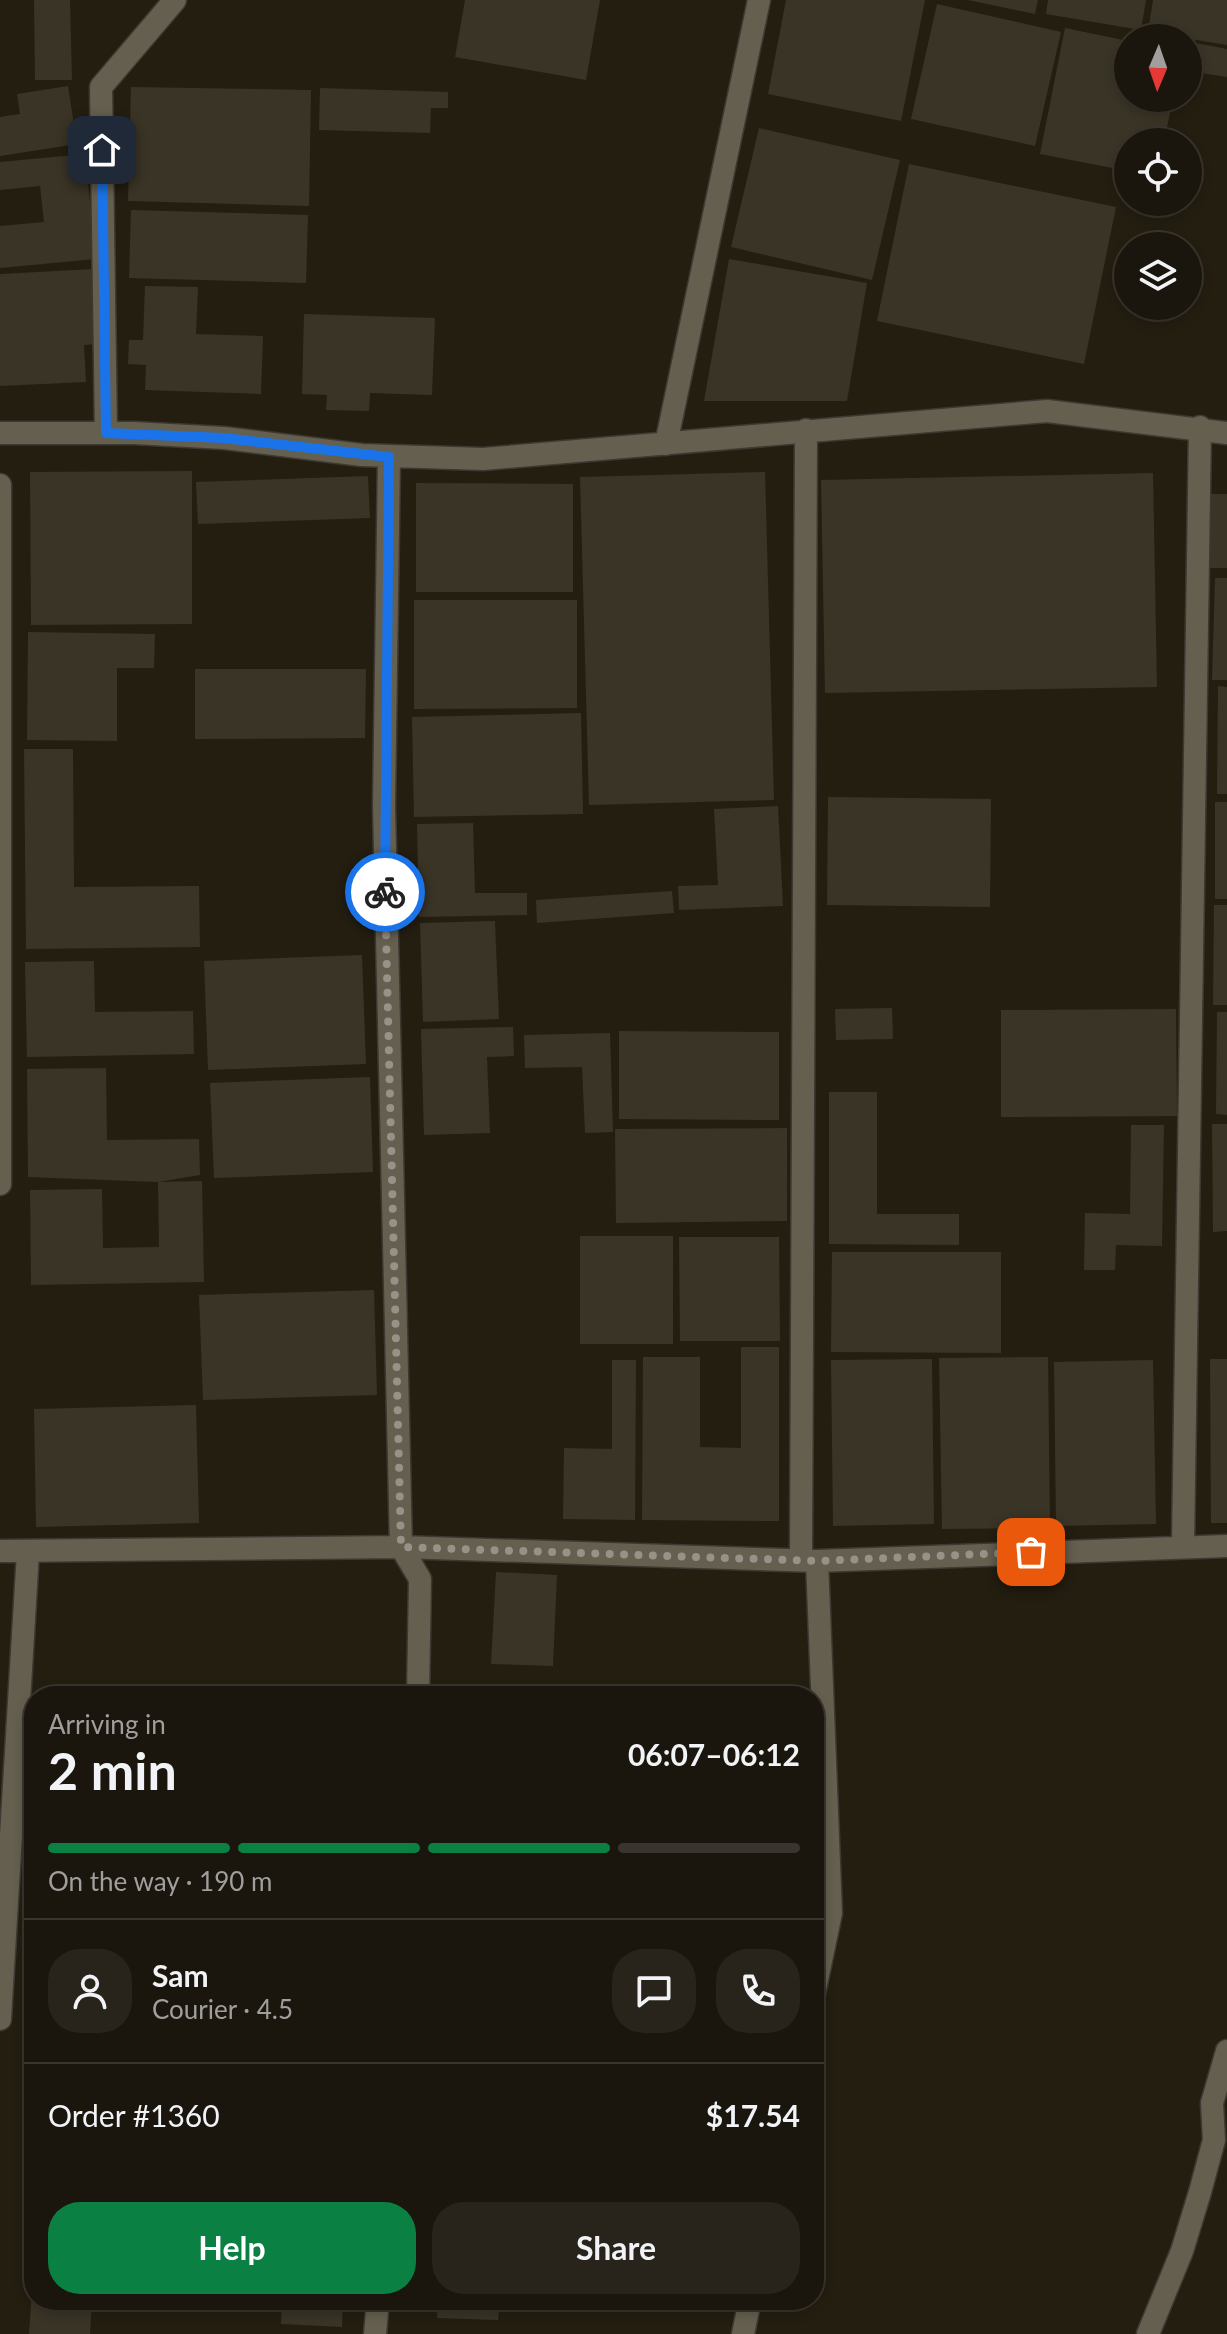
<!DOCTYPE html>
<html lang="en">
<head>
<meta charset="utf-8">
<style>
	:root { --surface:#1b160d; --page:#28231b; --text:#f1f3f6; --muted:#a09f9d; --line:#39352e; --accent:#0b8043 }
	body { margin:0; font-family:Lato,sans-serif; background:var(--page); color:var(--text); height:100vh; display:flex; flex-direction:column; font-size:30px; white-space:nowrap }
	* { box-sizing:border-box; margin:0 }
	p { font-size:26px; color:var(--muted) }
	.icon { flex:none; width:44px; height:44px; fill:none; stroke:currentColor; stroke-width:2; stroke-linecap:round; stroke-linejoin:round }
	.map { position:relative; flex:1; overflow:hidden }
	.details { position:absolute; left:24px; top:1686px; width:800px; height:624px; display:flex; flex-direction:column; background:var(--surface); border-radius:32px; box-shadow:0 4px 12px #0003,0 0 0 2px var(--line) }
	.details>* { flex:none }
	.needle { width:52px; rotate:182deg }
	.controls { position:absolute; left:1114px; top:24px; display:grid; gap:16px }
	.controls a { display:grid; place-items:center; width:88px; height:88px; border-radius:50%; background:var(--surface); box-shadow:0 4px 12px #0003,0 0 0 2px var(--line); font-size:40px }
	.pin { position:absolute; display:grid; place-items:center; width:68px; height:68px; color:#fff; margin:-34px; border-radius:16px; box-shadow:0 4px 12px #0006 }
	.courier { position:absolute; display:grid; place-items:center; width:80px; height:80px; margin:-40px; border:6px solid #1a73e8; border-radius:50%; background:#fff; color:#222; box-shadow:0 2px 10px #0007 }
	.overview em { font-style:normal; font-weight:700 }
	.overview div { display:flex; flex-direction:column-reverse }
	.overview { display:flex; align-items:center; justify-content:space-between; height:136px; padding:0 24px }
	h1 { font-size:52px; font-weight:700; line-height:60px }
	.bar { display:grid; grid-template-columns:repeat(4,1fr); gap:12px 8px; align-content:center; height:96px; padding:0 24px }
	.bar i { height:10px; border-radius:6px; background:var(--line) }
	.bar .active { background:var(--accent) }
	.bar p { grid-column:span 4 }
	.line { display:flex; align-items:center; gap:20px; padding:0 24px; border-top:2px solid var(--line) }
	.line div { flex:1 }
	.round { display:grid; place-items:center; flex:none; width:84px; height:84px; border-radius:32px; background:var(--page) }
	.primary-button { display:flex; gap:16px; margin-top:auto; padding:16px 24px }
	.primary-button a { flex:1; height:92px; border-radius:32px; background:var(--accent); color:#fff; font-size:32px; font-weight:700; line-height:92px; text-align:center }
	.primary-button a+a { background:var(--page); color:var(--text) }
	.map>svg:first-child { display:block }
</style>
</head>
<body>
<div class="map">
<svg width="1227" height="2334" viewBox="0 0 1227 2334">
	<rect width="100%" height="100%" fill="#241e11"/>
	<!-- building -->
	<path fill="#3a3426" d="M34,0H70L72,80H35Z
		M465,0H600L586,80L455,57Z
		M786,0H925L901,121L768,94Z
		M968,0H1038L1035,14Z
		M1048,0H1146L1141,30L1046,14Z
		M1153,0H1227V45L1148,32Z
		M937,4L1061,32L1035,146L911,119Z
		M1065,28L1128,41V98H1173L1164,142H1128V171L1040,154Z
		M1190,42L1227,49V77L1188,71Z
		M68,86L77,144L0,156V117L20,114L17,94Z
		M131,87L311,90L309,206L128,201Z
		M320,88L448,92V108H431L430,133L319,130Z
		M759,128L900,160L872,280L731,247Z
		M85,154L96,259L0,268V226L44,222L40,186L0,190V162Z
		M909,164L1116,207L1084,364L877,321Z
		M131,210L308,215L306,283L129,278Z
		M729,259L867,283L847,401H704Z
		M94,269L97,344L84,345L86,382L0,386V274Z
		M145,286L198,287L196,334L263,336L261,394L145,390L146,365L128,364L129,340H143Z
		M304,314L435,318L432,395L370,393L369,411L326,410L327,395L302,394Z
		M192,471V624L31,625L30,472Z
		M765,472L774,800L589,805L580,477Z
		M1153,473L1157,687L825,693L821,480Z
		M368,476L370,518L198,524L196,482Z
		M416,483L573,484V592H416Z
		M1207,494H1227V568H1206Z
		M1215,578H1227V680H1212Z
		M414,600H577V708L414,709Z
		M28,632L155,634L154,668H117V741L27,740Z
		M195,669H366L365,738L195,739Z
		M1218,686L1227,687V794H1217Z
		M581,713L583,814L414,817L412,717Z
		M24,749H73L74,887L199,886L200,947L26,949Z
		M828,797L991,799L990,907L827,905Z
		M1215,802H1227V899H1215Z
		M778,806L783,906L679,910L678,886L718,885L714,809Z
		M473,823L475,893H527V915L419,917L417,824Z
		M672,891L674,913L537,923L536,900Z
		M1214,905H1227V1005H1213Z
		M495,921L499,1019L423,1022L420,923Z
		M362,955L366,1064L208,1070L204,961Z
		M94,961L95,1012L193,1011L194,1054L27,1057L25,962Z
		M892,1008L893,1039L836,1040L835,1009Z
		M1176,1009L1177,1116L1001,1117V1010Z
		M1217,1012H1227V1115L1216,1114Z
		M513,1027L514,1056L487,1057L490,1133L424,1135L421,1029Z
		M619,1031L779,1032V1120L619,1119Z
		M610,1033L613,1132L585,1133L582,1067L525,1068L524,1035Z
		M106,1068L107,1140L199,1139L200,1175L158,1182L28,1177L27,1069Z
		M370,1077L373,1172L214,1178L210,1083Z
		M829,1092H877V1214H959V1245L829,1244Z
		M1212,1124H1227V1231L1213,1232Z
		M1131,1125H1164L1162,1246L1116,1245L1115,1270H1084L1085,1213L1130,1214Z
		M787,1128V1221L616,1223L615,1129Z
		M202,1181L204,1282L31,1285L30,1190L102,1189L103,1248L159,1247L158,1182Z
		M580,1236H673V1344H580Z
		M679,1237H779L780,1341H680Z
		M832,1252H1001V1353L831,1352Z
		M374,1290L377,1395L203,1400L199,1295Z
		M741,1347H779V1521L642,1520L643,1357H700V1447L741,1448Z
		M1048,1357L1050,1528L942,1529L939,1358Z
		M932,1359L934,1524L833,1526L831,1360Z
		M1210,1359H1227V1523H1211Z
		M612,1360H636L635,1520L563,1519L564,1448L612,1449Z
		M1153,1360L1156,1524L1056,1526L1054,1362Z
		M196,1405L199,1523L36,1527L34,1409Z
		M496,1572L557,1575L553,1666L491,1664Z
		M32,2290L34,2300H92L90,2334H29Z
		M282,2300H343L342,2327L281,2324Z
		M438,2300H500L498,2320L437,2318Z"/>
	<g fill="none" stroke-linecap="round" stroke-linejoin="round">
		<!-- minor casing -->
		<g stroke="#3d3831" stroke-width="25">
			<path id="minor" d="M0,433H134L224,438L362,455L483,459L1047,411L1227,433
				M106,433L101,87L175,0
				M666,444L759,0
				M389,457L384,806L401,1547L420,1579L418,1696
				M0,485V1184
				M1183,1545L1200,427
				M0,1551L401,1547L817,1561L1227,1546
				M801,1560L806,430
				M814,1994L831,1913L817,1561
				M0,2019L28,1552
				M375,2334L378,2300
				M743,2334L750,2300
				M1148,2334L1182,2251L1200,2192L1214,2140L1212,2103L1227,2051"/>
		</g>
		<!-- minor -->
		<use href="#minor" stroke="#655f4f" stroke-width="22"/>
	</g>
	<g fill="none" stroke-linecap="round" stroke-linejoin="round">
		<!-- done -->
		<path stroke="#979288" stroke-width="8" stroke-dasharray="0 14.4" d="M385,892L401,1547L817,1561L1031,1552"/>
		<!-- route -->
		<path stroke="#1a73e8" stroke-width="10" d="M102,150L106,433L224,438L389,457L385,892"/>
	</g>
</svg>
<div class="controls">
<a><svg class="needle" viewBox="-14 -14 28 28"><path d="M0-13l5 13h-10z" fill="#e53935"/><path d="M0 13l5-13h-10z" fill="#a09f9d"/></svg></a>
<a><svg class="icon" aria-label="locate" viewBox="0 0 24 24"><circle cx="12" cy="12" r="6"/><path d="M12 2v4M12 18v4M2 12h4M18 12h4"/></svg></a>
<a><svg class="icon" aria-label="layers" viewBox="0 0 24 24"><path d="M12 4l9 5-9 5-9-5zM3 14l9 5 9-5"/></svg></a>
</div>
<div class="pin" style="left:1031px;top:1552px;background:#ea580c"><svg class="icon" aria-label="bag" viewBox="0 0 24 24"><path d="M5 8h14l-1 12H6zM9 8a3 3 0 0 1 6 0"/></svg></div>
<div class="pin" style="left:102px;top:150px;background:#1f2937"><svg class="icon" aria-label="home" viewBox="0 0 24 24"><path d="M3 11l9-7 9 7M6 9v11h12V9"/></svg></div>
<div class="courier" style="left:385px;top:892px"><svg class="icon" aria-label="bike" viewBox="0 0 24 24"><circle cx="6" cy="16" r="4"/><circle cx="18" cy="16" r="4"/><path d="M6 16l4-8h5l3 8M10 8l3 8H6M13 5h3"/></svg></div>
<section class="details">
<div class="overview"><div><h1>2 min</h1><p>Arriving in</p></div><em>06:07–06:12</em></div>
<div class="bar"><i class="active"></i><i class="active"></i><i class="active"></i><i></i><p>On the way · 190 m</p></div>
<div class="line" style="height:144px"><a class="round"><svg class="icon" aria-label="person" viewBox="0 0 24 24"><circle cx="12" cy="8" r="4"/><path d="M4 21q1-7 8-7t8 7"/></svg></a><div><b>Sam</b><p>Courier · 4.5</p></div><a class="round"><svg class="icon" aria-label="chat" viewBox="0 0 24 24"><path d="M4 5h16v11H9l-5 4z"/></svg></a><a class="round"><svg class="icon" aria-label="phone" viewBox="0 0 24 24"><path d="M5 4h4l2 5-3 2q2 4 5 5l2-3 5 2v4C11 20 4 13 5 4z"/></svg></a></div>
<div class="line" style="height:104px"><div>Order #1360</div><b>$17.54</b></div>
<div class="primary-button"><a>Help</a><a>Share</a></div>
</section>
</div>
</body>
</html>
